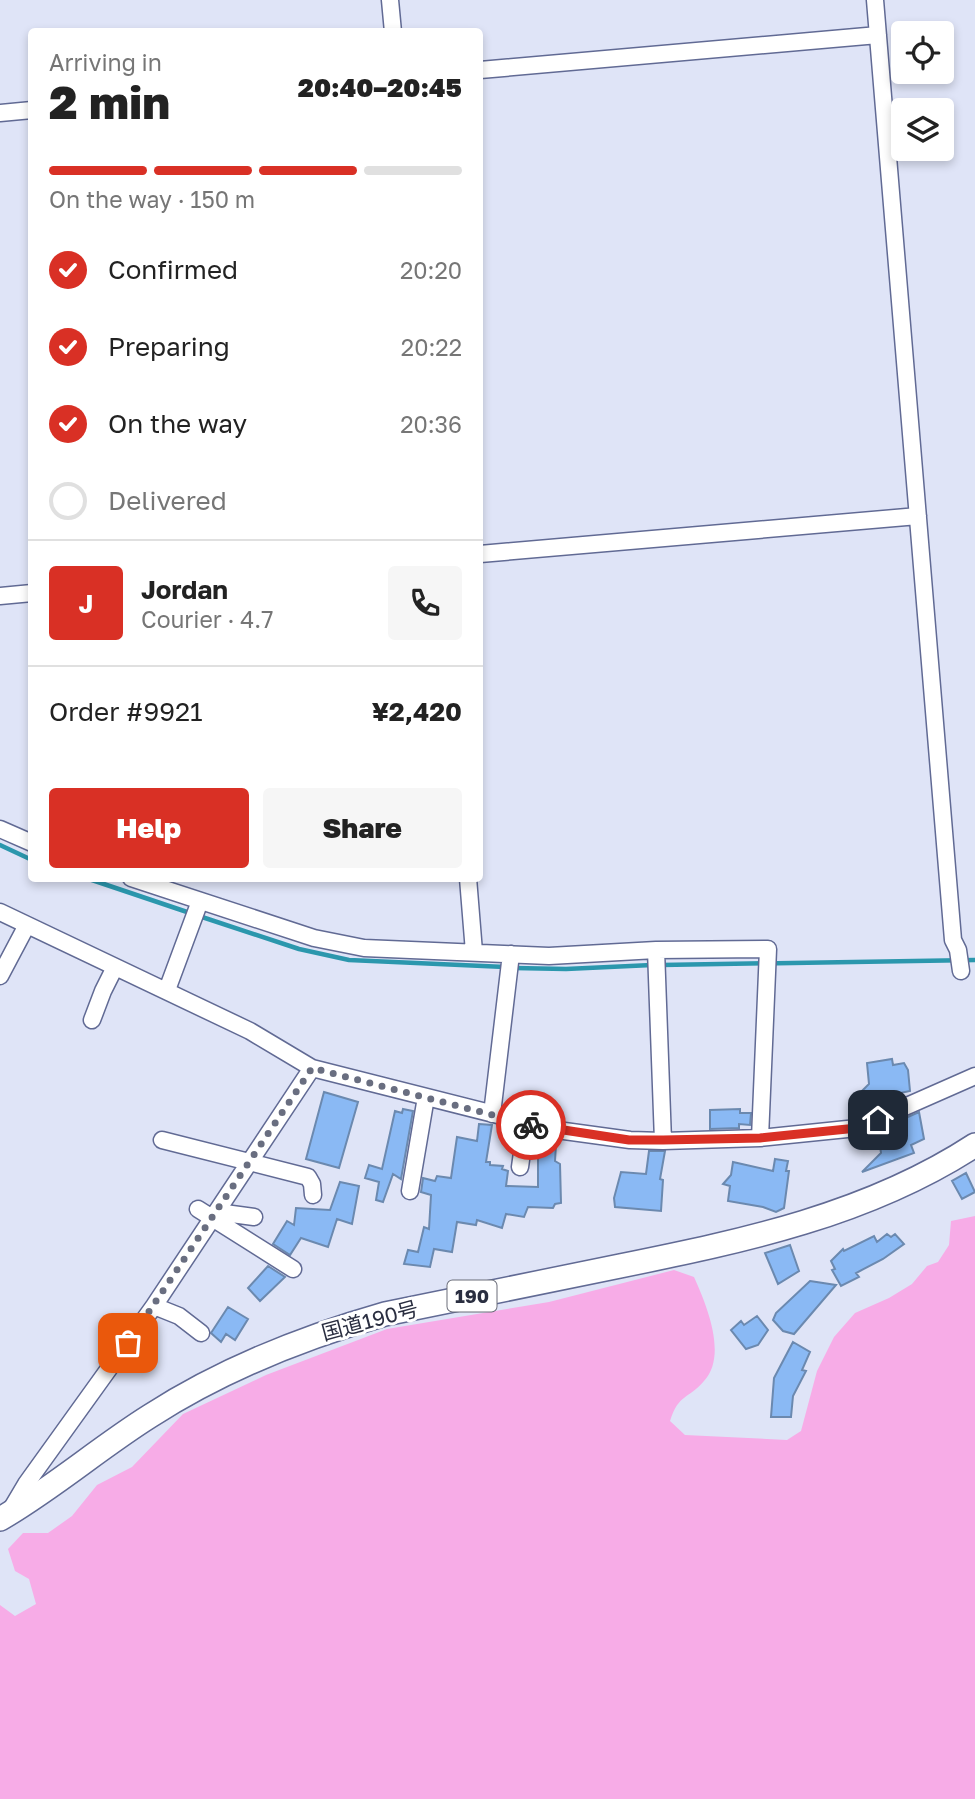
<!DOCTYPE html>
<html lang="en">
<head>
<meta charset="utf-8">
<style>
	:root { --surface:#fff; --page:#f6f6f6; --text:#222; --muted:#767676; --line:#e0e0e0; --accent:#d93025 }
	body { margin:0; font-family:"Golos Text","Noto Sans JP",sans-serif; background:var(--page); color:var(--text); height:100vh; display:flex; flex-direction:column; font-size:26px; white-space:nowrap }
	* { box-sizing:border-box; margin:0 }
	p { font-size:23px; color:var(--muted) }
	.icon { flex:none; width:38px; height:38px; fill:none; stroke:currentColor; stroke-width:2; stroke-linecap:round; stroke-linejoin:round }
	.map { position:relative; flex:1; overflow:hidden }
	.details { position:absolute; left:28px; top:28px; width:455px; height:854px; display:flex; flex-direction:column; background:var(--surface); border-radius:7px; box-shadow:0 4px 10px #0003 }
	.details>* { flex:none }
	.fabs { position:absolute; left:891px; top:21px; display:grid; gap:14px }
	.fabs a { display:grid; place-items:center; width:63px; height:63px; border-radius:7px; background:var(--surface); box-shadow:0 4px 10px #0003; font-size:35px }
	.pin { position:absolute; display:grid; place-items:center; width:60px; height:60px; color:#fff; margin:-30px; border-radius:14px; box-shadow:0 4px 10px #0006 }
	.courier { position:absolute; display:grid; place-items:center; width:70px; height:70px; margin:-35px; border:5px solid #d93025; border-radius:50%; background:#fff; color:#222; box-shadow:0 2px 9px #0007 }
	.head em { font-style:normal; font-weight:800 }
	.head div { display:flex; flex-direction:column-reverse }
	.head { display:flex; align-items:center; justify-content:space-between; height:119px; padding:0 21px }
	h1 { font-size:46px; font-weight:800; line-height:52px }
	.bar { display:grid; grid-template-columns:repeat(4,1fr); gap:10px 7px; align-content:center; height:84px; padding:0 21px }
	.bar i { height:9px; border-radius:5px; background:var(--line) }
	.bar .current { background:var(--accent) }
	.bar p { grid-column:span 4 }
	.line { display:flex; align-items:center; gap:18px; padding:0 21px; border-top:2px solid var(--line) }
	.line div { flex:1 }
	.round { display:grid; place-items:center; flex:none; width:74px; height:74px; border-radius:7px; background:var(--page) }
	ol { padding:0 21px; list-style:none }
	li { display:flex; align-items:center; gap:21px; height:77px }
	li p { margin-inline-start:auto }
	li .icon { padding:7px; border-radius:50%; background:var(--accent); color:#fff; stroke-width:4 }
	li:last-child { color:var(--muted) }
	li i { width:38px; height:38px; border:4px solid var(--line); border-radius:50% }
	.cta { display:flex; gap:14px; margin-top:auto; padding:14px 21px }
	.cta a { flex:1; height:80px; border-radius:7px; background:var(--accent); color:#fff; font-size:28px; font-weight:800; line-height:80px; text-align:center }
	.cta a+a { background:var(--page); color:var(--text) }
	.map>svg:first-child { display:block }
</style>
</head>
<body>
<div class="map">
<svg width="975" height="1799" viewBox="0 0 975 1799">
	<rect width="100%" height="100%" fill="#dfe4f7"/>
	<!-- green -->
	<path fill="#f7ace7" d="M975,1216V1799H0V1605L15,1616L36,1604L29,1579L15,1571L8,1549L23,1533H48L72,1516L97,1485L132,1467L183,1414L266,1375L387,1329L549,1302L674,1270L694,1277C706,1304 728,1355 704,1381C688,1400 679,1393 670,1421L685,1435L787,1440L801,1431L817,1371L834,1337L855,1313L889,1298L912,1284L927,1266L938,1262L949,1245L951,1221Z"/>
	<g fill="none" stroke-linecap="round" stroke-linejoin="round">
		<!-- stream -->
		<path stroke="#2b97ad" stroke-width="4.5" d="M0,845L32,860
			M86,878L190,913
			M199,916L299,949L349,960L505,967
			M661,965L975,960
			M514,968L566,969L652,965"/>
	</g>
	<!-- building -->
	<path fill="#8ab9f4" stroke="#6b89af" stroke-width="2" d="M892,1059L893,1065L904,1063L908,1070L910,1091L895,1094V1100L887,1103L873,1105L871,1094L861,1092L869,1084L867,1063Z
		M324,1092L358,1102L339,1168L306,1159Z
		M403,1109L413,1111L401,1179L393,1174L383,1202L376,1200L379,1182L365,1178L369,1165L382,1169L395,1111L402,1113Z
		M740,1109V1113H751L750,1125L739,1124V1128L710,1129V1110Z
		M919,1112L924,1139L911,1145L914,1153L862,1172L881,1153L880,1146L885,1144L881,1129Z
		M479,1124L492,1125L486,1162H490V1165L503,1166L502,1169L508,1171L506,1186L538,1187V1145H556L555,1161L560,1164L561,1203L555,1204L553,1208L528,1207L524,1217L506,1214L502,1228L477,1220L476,1225L457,1222L452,1252L434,1249L430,1267L404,1264L408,1250L418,1252L424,1227L429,1229L431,1195L421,1192L423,1178L435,1181L437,1176L451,1178L457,1137L477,1141Z
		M649,1151H665L660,1179L663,1180L661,1211L615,1207L614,1198L621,1172L646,1174Z
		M775,1159L788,1161L786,1171H789L784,1208L776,1212L763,1207L728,1201L730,1186L723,1184L731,1175L733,1162L773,1171Z
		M966,1173L975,1192L962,1199L952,1181Z
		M340,1182L359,1186L352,1224L337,1219L328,1247L301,1238L290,1255L273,1244L287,1221L294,1225L296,1208L330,1210Z
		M887,1234L891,1237L895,1234L904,1244L883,1259L856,1273L859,1277L841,1286L832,1270L835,1269L831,1261L843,1249L844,1251L874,1236L877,1242Z
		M790,1245L799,1271L778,1284L765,1253Z
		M268,1266L285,1277L260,1301L248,1288Z
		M810,1281L836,1285L794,1334L783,1331L773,1320L776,1313Z
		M228,1307L248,1319L235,1340L226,1334L221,1342L211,1333Z
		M757,1316L768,1330L758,1345L746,1349L731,1330L741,1321L744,1325Z
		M793,1342L810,1352L802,1370L806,1371L793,1396L791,1417H771L774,1378Z"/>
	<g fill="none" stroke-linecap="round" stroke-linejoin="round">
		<!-- minor casing -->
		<g stroke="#616a94" stroke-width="19">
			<path id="minor" d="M390,0L393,32
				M875,0L953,940L958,950L961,971
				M480,70L878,35
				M0,113L32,110
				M480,554L918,516
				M0,596L32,593
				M0,829L32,843
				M131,878L314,938L364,948L549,956L656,950L768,949L760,1138
				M468,878L474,952
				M0,912L250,1031L312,1068L557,1130L630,1140L663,1141L760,1138L857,1128L975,1076
				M656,950L663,1141
				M0,976L27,925
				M167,990L200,901
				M92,1020L103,991L115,967
				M492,1114L511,954
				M162,1140L308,1177L312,1184L313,1195
				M520,1167L526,1124
				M410,1191L426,1097
				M198,1209L293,1269
				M217,1212L254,1217
				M154,1306L179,1316L201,1333
				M10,1511L26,1484L154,1306L312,1068"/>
		</g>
		<!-- highway casing -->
		<g stroke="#616a94" stroke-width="26">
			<path id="highway" d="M0,1519C52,1489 99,1448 150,1416C223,1369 301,1338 385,1314C463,1298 541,1282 620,1266C743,1241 868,1215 975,1145"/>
		</g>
		<!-- minor -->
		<use href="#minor" stroke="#fff" stroke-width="16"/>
		<!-- highway -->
		<use href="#highway" stroke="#fff" stroke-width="23"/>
	</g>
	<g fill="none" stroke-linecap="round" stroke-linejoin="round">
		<!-- done -->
		<path stroke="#696e80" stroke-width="7" stroke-dasharray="0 12.6" d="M128,1343L312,1068L531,1125"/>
		<!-- route -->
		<path stroke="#d93025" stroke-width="9" d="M531,1125L629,1140H663L760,1138L857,1128L878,1120"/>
	</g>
	<g text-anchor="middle" stroke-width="6" stroke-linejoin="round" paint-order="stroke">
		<!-- shield labels -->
		<rect fill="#fff" stroke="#6a6d79" stroke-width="2" x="447.5" y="1280.5" width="49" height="31" rx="5"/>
		<g font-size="19" font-weight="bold" fill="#2a2e40">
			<text x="472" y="1303">190</text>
		</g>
		<!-- street labels -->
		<g font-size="21" fill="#2a2e40" stroke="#fff">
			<text transform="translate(370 1321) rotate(-15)" y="7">国道190号</text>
		</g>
	</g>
</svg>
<div class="fabs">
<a><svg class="icon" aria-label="locate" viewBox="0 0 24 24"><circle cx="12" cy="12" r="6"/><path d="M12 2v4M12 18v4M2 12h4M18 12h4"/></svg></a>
<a><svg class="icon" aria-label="layers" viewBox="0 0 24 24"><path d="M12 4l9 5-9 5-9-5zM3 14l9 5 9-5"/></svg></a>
</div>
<div class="pin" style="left:128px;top:1343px;background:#ea580c"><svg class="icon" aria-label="bag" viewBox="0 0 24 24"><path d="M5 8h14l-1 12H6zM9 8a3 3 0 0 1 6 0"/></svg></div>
<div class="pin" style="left:878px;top:1120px;background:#1f2937"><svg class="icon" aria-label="home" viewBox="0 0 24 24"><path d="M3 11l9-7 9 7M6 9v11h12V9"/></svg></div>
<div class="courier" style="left:531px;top:1125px"><svg class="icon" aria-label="bike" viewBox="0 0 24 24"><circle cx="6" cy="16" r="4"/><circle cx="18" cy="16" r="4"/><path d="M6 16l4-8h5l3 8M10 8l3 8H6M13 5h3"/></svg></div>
<section class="details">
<div class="head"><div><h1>2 min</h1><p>Arriving in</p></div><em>20:40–20:45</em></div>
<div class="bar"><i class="current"></i><i class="current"></i><i class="current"></i><i></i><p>On the way · 150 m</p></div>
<ol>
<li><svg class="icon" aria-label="check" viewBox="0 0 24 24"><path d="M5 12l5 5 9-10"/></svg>Confirmed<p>20:20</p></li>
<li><svg class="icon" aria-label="check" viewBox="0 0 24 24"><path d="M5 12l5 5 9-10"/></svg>Preparing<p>20:22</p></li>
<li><svg class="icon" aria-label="check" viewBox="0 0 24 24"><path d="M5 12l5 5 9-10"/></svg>On the way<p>20:36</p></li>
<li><i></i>Delivered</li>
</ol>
<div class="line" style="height:126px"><b class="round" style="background:var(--accent);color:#fff">J</b><div><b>Jordan</b><p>Courier · 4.7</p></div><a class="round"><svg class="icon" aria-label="phone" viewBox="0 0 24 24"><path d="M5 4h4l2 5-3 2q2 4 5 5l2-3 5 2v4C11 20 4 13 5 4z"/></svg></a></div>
<div class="line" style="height:91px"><div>Order #9921</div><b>¥2,420</b></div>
<div class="cta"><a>Help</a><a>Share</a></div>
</section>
</div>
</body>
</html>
